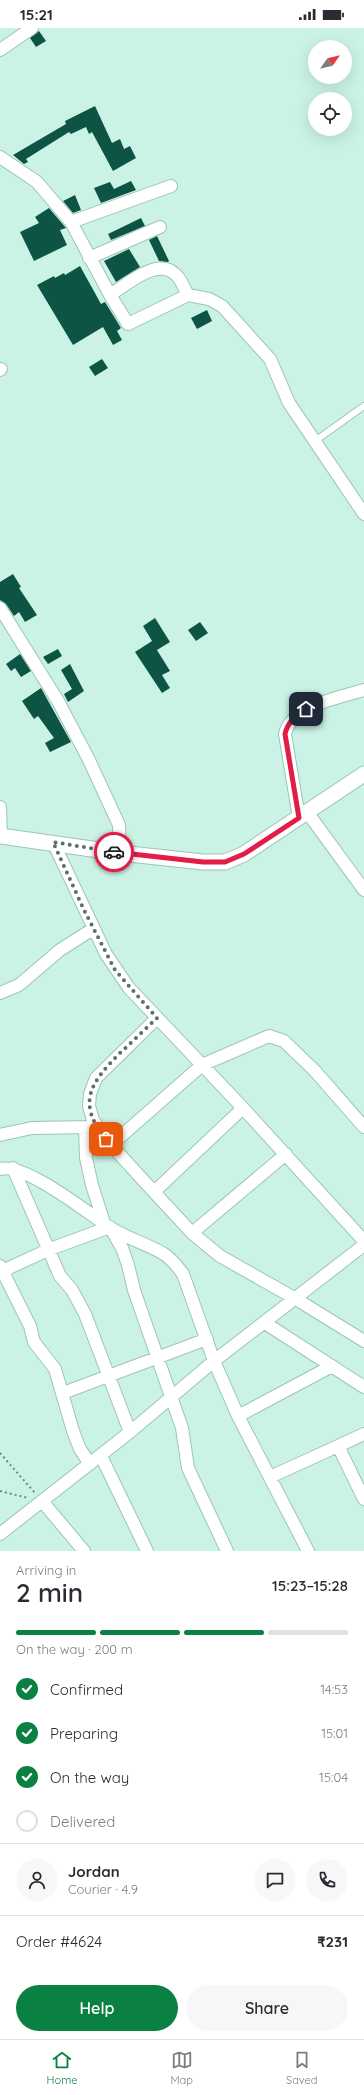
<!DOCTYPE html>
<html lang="en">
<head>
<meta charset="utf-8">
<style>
	:root { --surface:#fff; --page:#f7f7f7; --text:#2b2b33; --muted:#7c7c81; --line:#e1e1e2; --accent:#0b8043 }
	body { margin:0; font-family:Quicksand,sans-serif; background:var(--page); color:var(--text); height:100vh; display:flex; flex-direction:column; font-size:15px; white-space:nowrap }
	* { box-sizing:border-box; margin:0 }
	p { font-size:13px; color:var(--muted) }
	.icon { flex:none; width:22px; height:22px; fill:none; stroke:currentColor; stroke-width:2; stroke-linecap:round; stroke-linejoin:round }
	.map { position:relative; height:1523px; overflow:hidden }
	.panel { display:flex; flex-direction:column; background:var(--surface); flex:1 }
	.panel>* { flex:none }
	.needle { width:26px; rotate:56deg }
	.controls { position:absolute; left:308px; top:12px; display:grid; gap:8px }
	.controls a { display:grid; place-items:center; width:44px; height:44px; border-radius:50%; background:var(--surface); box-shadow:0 4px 16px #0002; font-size:20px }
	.pin { position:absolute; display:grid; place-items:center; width:34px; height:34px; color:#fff; margin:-17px; border-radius:8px; box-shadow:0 2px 6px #0006 }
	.courier { position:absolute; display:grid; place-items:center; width:40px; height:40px; margin:-20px; border:3px solid #e11d48; border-radius:50%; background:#fff; color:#222; box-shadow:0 1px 5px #0007 }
	.summary em { font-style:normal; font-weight:600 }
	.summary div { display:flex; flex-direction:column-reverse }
	.summary { display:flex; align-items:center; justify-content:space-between; height:68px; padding:0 16px }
	h1 { font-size:26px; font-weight:600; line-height:30px }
	.bar { display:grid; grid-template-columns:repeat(4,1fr); gap:6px 4px; align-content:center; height:48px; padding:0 16px }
	.bar i { height:5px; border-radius:3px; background:var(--line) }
	.bar .selected { background:var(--accent) }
	.bar p { grid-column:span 4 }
	.line { display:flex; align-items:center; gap:10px; padding:0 16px; border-top:1px solid var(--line) }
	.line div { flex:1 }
	.round { display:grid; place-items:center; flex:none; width:42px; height:42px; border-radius:21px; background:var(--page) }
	ol { padding:0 16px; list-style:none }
	li { display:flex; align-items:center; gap:12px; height:44px }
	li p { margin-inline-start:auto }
	li .icon { padding:4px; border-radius:50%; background:var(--accent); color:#fff; stroke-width:4 }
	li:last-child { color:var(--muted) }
	li i { width:22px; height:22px; border:2px solid var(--line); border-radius:50% }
	.cta { display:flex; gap:8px; margin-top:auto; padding:8px 16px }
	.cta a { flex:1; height:46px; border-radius:24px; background:var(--accent); color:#fff; font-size:16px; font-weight:600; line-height:46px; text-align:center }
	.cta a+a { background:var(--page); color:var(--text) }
	.status { display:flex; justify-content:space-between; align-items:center; height:28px; padding:0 20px; background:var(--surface); direction:ltr }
	.status svg { height:11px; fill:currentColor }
	.dock { display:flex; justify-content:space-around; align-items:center; height:56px; border-top:1px solid var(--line); background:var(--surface); font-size:11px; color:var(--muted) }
	.dock a { display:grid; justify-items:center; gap:2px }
	.dock .selected { color:var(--accent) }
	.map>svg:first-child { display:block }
</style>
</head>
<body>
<div class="status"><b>15:21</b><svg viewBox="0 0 49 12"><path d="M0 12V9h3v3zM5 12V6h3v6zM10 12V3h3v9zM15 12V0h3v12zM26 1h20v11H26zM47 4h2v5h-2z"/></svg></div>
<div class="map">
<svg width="364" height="1523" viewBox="0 0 364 1523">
	<rect width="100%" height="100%" fill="#caf3e5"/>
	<!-- building -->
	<path fill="#0e5444" d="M39,3L46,13L36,19L30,10Z
		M95,78L112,115L120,111L124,121L130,118L136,130L113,143L92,104L89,106L86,99L71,106L69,104L26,131L28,134L24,136L13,127L66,96L65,93Z
		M131,153L136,162L101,175L94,160L110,154L114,161Z
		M75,167L81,182L73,185L63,173Z
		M49,180L66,200L60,202L67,217L34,233L20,204L39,195L35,189Z
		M141,190L145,198L111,212L108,206Z
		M157,208L169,233L168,234L159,233L149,212Z
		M129,221L140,239L116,254L104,233Z
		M80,238L101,276L105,274L121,300L117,303L122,312L113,317L103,299L73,317L37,257L54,248L55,250L64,245L65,247Z
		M207,282L212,293L197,301L191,290Z
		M102,331L108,340L95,348L89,339Z
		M13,546L21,559L19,560L37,587L25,594L19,584L14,588L6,576L0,572V554Z
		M155,590L170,614L157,622L170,643L162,647L170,660L162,665L135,624L152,613L143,598Z
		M200,594L208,605L196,613L188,602Z
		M58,621L62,628L48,636L43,629Z
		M20,626L31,643L21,649L15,640L11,643L6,636Z
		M70,636L84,663L68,674L64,666L72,661L61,642Z
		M41,660L71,714L50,724L45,715L54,710L38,688L34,691L22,673Z"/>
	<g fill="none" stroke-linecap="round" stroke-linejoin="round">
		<!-- service casing -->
		<g stroke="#9dc4b8" stroke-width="8">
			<path id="service" d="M315,413L364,378"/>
		</g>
		<!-- minor casing -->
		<g stroke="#9dc4b8" stroke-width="14">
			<path id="minor" d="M0,22L32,0
				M0,129L37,154L71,194L110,267L128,296L188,267L209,271L222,278L270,331L289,375L364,486
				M71,194L171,158
				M89,230L160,199
				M110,267C126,257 157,229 175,246C181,250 184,261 188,267
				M0,342L1,341
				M0,580L58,673L89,732L119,797L120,825
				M0,779L1,808
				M307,784L364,862
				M299,790L285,706C291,678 340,669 364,662
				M53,814L106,926L129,960L243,1080L364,1213
				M0,965L19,957L60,922L93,901
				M243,1080L154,1164L192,1205L220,1228L296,1271L364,1313
				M85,1099L86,1130L92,1157L104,1195
				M0,1107L32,1100L92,1099
				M111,1117L93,1092L89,1078L90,1066L96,1050L157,990
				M13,1140L60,1248L72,1262L85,1286L130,1404
				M0,1141C24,1134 88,1185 109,1199C126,1210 147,1216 164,1226C172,1231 177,1238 183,1246L214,1333L238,1388L308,1523
				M154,1164L111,1117L202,1037L269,1008L284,1013L315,1043L364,1099
				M110,1199L122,1220L128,1237L134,1262L182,1400L188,1440L227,1523
				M192,1205L286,1126
				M0,1238L30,1298L34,1314L55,1341L73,1403L80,1421L90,1436
				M0,1244L50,1221L110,1199
				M265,1295L364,1359
				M63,1365L207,1311
				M238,1388L332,1338
				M364,1406L338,1418L364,1471
				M101,1428L147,1523
				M270,1449L338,1418
				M42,1473L84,1523
				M0,1506L130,1404L214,1333L364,1217"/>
		</g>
		<!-- tertiary casing -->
		<g stroke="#9dc4b8" stroke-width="17">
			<path id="tertiary" d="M0,808L120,825L203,834H225L244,826L364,746"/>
		</g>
		<!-- path -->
		<path stroke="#6d8880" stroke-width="2" stroke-dasharray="2 3" stroke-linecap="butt" d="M0,1425L35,1465
			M0,1463L28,1470"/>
		<!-- service -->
		<use href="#service" stroke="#fff" stroke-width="6"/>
		<!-- minor -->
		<use href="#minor" stroke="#fff" stroke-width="12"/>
		<!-- tertiary -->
		<use href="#tertiary" stroke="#fff" stroke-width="15"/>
	</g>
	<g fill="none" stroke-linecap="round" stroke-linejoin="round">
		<!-- done -->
		<path stroke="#59716a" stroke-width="4" stroke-dasharray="0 7.2" d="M106,1111C75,1074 92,1053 121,1024C133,1013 145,1001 157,990L115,942L84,882L53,814L114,824"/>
		<!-- route -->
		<path stroke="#e11d48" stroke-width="5" d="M114,824L203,834H225L244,826L299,790L285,706C288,693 296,688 306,681"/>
	</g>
</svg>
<div class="controls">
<a><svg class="needle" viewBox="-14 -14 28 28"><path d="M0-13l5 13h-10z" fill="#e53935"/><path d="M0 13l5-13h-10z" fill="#7c7c81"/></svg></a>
<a><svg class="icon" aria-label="locate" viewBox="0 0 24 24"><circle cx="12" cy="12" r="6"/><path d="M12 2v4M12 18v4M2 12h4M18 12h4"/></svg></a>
</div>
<div class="pin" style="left:106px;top:1111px;background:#ea580c"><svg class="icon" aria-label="bag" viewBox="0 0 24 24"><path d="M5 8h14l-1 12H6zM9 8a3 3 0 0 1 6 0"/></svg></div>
<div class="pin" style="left:306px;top:681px;background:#1f2937"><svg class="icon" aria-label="home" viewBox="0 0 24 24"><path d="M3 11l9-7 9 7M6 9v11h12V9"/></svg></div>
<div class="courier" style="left:114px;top:824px"><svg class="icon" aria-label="car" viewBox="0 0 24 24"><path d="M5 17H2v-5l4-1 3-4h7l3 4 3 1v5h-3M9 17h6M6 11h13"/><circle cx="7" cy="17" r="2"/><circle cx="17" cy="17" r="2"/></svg></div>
</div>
<section class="panel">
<div class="summary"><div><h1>2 min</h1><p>Arriving in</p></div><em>15:23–15:28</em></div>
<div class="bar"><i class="selected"></i><i class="selected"></i><i class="selected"></i><i></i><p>On the way · 200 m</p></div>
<ol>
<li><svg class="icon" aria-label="check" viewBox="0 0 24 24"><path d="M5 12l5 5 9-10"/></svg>Confirmed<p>14:53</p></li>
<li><svg class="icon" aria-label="check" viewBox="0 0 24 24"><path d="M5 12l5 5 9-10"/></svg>Preparing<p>15:01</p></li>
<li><svg class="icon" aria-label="check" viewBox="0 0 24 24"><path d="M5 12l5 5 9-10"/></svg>On the way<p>15:04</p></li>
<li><i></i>Delivered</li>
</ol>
<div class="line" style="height:72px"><a class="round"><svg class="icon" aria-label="person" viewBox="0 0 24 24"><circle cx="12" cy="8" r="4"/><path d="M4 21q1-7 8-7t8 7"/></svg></a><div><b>Jordan</b><p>Courier · 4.9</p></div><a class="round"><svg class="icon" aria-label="chat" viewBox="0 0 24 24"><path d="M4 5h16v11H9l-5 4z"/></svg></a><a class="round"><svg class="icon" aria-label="phone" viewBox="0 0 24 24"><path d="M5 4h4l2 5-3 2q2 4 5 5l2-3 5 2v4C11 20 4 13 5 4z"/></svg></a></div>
<div class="line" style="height:52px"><div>Order #4624</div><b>₹231</b></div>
<div class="cta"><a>Help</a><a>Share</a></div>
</section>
<nav class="dock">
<a class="selected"><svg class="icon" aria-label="home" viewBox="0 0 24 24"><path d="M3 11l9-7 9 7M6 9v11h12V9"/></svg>Home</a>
<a><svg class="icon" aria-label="map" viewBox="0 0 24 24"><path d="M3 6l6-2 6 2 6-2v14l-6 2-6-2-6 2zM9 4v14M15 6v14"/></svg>Map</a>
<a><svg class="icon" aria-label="saved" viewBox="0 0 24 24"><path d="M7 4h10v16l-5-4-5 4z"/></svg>Saved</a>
</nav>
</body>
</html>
